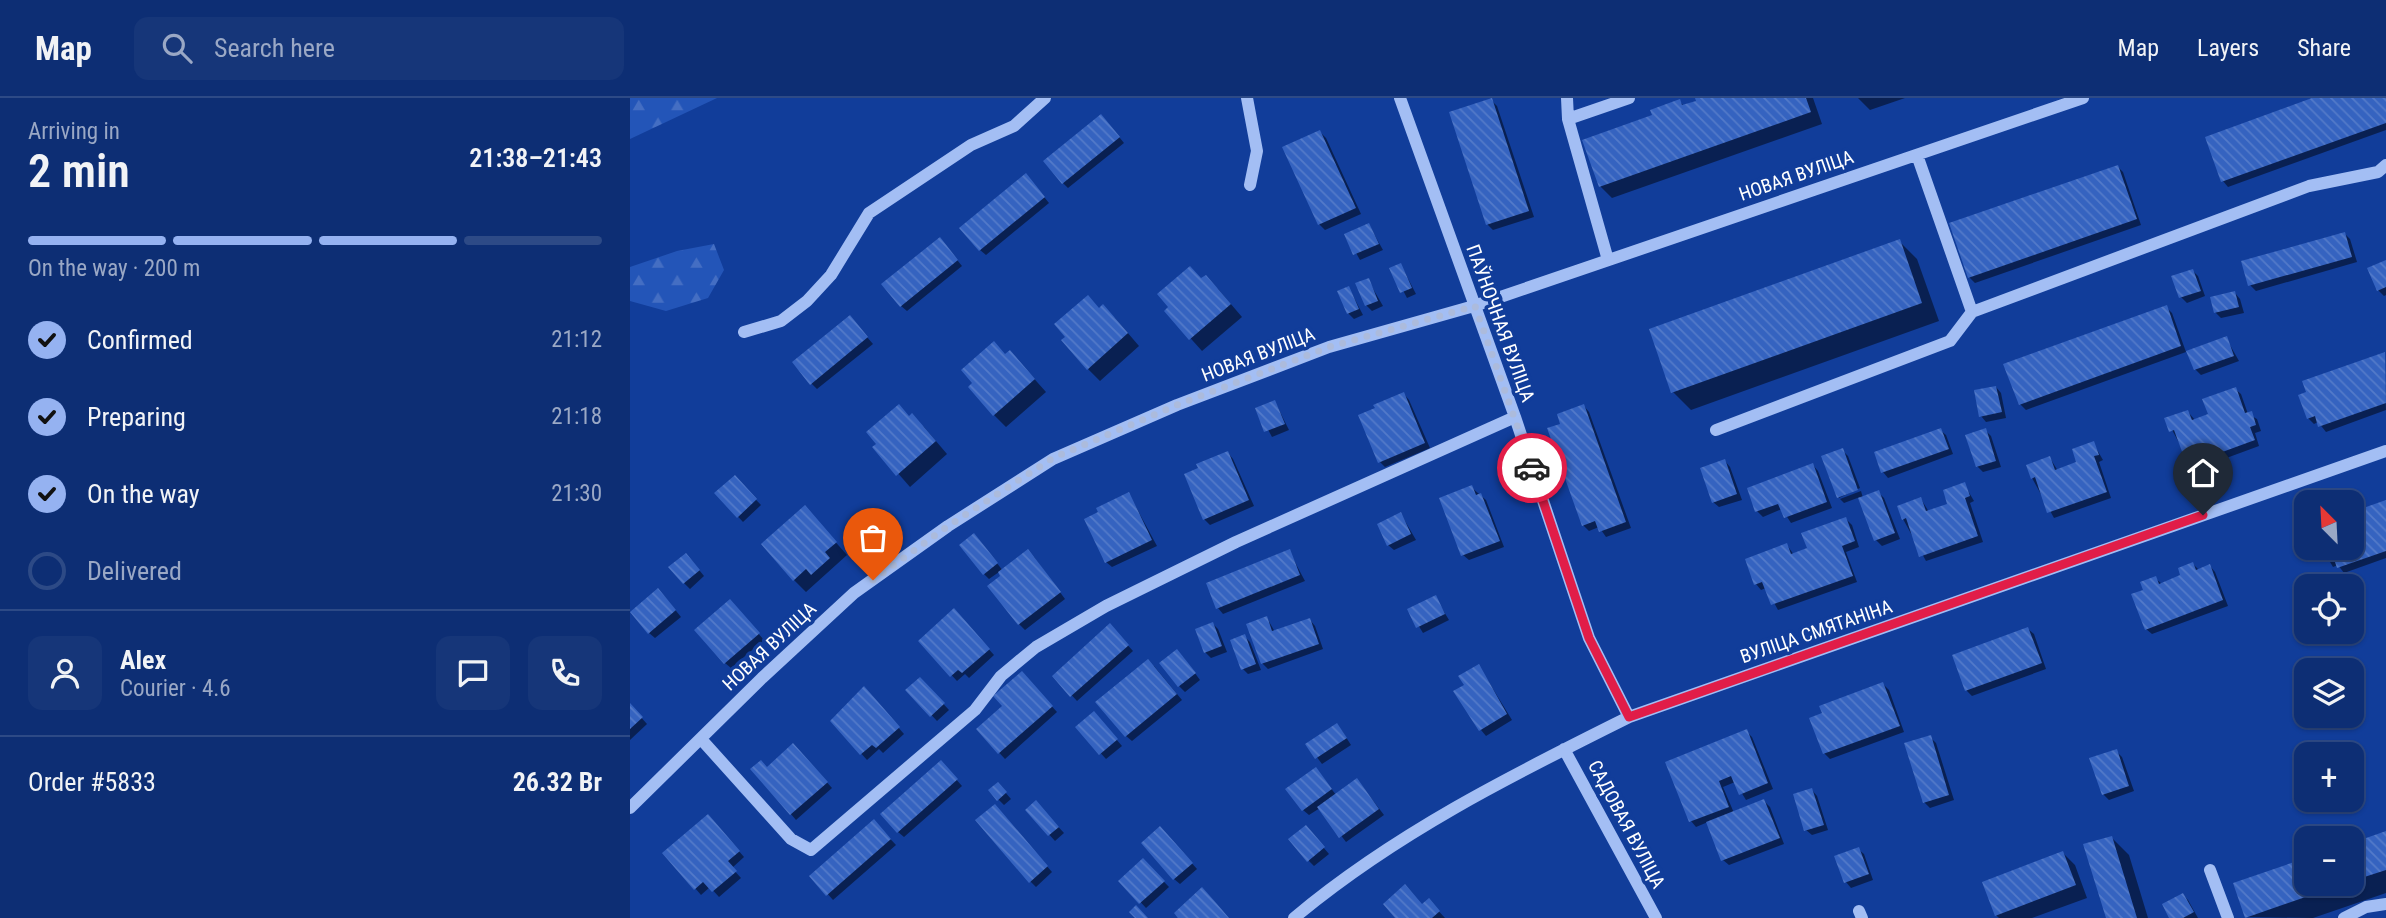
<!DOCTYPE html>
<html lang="en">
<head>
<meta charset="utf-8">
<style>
	:root { --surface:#0d2e74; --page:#163679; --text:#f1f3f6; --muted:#9aa8c5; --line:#2d4a86; --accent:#95b2f1 }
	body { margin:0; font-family:"Roboto Condensed",sans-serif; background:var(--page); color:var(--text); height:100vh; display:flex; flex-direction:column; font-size:26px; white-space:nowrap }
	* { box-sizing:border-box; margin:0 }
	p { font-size:23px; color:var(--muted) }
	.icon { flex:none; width:38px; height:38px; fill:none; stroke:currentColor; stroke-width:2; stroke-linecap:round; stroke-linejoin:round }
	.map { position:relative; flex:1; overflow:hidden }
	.sheet { display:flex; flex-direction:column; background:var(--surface); width:630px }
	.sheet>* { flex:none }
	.needle { width:46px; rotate:336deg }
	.fabs { position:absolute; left:1664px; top:392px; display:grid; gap:14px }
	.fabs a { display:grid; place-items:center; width:70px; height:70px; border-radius:14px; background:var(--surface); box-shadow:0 2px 5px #0004,0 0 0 2px var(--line); font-size:35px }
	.pin { position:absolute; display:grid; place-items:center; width:60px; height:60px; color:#fff; margin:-72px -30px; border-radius:50% 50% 50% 0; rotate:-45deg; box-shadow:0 0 7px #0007 }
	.pin .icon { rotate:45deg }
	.courier { position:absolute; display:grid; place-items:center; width:70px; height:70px; margin:-35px; border:5px solid #e11d48; border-radius:50%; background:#fff; color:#222; box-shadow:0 2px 9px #0007 }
	.headline em { font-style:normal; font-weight:600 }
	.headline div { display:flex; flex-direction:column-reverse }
	.headline { display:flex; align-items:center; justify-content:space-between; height:119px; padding:0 28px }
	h1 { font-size:46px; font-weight:600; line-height:52px }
	.bar { display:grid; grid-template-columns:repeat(4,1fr); gap:10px 7px; align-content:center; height:84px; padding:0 28px }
	.bar i { height:9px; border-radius:5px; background:var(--line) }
	.bar .active { background:var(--accent) }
	.bar p { grid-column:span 4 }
	.line { display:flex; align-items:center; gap:18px; padding:0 28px; border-top:2px solid var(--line) }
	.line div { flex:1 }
	.round { display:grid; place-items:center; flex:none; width:74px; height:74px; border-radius:14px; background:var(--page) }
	ol { padding:0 28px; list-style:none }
	li { display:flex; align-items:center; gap:21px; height:77px }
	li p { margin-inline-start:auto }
	li .icon { padding:7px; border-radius:50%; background:var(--accent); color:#111; stroke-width:4 }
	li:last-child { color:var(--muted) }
	li i { width:38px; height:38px; border:4px solid var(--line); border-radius:50% }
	header { display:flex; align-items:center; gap:42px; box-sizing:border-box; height:98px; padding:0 35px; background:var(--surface); border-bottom:2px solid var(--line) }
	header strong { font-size:33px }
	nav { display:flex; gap:38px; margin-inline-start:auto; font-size:24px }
	.search { width:490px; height:63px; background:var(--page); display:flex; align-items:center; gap:18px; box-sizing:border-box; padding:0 24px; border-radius:14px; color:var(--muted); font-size:26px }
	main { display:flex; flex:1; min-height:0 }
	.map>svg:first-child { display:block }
</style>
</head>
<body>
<header>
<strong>Map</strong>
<div class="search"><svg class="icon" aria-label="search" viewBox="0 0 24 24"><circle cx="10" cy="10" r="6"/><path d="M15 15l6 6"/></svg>Search here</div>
<nav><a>Map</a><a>Layers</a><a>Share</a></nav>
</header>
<main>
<section class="sheet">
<div class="headline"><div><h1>2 min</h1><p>Arriving in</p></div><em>21:38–21:43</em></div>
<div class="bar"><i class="active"></i><i class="active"></i><i class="active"></i><i></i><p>On the way · 200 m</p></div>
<ol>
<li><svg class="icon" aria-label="check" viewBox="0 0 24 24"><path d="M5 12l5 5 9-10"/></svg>Confirmed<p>21:12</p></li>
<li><svg class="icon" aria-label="check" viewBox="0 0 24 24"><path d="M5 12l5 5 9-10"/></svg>Preparing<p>21:18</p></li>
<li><svg class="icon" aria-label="check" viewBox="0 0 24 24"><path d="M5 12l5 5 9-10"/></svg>On the way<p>21:30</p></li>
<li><i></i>Delivered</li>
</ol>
<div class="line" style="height:126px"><a class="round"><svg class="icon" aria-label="person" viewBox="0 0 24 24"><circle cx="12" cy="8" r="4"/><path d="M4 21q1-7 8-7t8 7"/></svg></a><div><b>Alex</b><p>Courier · 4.6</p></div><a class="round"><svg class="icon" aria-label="chat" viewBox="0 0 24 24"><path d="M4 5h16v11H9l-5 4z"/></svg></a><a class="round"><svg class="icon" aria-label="phone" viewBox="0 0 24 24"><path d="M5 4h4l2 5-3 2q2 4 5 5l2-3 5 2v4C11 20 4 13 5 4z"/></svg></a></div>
<div class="line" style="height:91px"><div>Order #5833</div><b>26.32 Br</b></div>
</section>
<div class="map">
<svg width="1756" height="820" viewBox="0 0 1756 820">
	<defs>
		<pattern id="forest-firs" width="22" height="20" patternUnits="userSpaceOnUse" patternTransform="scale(1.75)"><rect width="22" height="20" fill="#2355b8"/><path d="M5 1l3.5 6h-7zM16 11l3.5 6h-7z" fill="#446ec3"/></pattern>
		<pattern id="building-back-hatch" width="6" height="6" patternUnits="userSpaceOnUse" patternTransform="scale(1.75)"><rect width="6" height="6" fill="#3563c0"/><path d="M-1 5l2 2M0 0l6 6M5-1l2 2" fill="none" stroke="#537ac9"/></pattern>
	</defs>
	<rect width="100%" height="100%" fill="#113d9a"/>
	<!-- forest -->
	<path fill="url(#forest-firs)" d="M0,0H87L0,41Z
		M84,146L94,172L78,200L36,213L0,203V169L47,153Z"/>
	<!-- shadow -->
	<path fill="#0007" d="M1066,0H1183L1192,26L982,100L970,88L1024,18L1049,3L1054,8L1068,4Z
		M1228,0H1275L1240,12Z
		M1688,0H1756V32L1598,89L1593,83Z
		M861,2L867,8L904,119L863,132L858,127L821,16Z
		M477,24L494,45L438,90L433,85Z
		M690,34L696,40L731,116L695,132L689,126L654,50Z
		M1488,69L1493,74L1511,127L1345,185L1339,179Z
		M401,83L419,105L356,157L350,152Z
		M739,127L753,152L730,162L716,137Z
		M1715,136L1720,141L1727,164L1626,193L1620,187Z
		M1269,143L1287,161L1309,223L1061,312L1043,294Z
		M315,147L332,168L277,213L271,208Z
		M1756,164V197L1754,198L1748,192Z
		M771,167L786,196L777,200L762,171Z
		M1563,173L1568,178L1575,198L1557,205L1551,199Z
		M738,182L753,208L742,213L736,207Z
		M572,183L588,191L612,219L572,253L536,213Z
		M719,190L733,217L724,221L718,215Z
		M1605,195L1610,201L1614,215L1591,220L1585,214Z
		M1536,209L1542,215L1556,254L1396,312L1390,306Z
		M469,212L485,220L509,248L470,283L458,271Z
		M225,225L243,246L187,291L181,285Z
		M1596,240L1609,263L1571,277L1565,271Z
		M1754,256L1756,312L1696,334L1688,324L1684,326L1678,320Z
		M376,258L391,266L416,294L376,329L364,317Z
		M1366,289L1371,295L1376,320L1356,324L1351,318Z
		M1605,291L1611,296L1618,316L1627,321L1631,333L1625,335L1629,348L1564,372L1536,321L1558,314L1565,322L1580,317Z
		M774,296L779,302L800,350L755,369L750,364Z
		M645,304L659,332L642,339L627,311Z
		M954,308L959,314L1001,430L976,439L969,429L959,433L953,427L933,327Z
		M279,320L294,329L317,356L280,389L245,349Z
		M1310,332L1316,337L1323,356L1258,380L1253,374L1246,355Z
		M1355,332L1361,338L1371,369L1353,374L1347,368Z
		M1463,345L1473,362L1469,364L1481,400L1424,420L1402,380L1420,360L1428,373L1449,366Z
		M1212,352L1218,358L1230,390L1209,400L1193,359Z
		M598,355L603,361L624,408L580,427L574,421Z
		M1095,363L1100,369L1112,402L1089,409L1083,404Z
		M1183,367L1188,373L1202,410L1161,425L1152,411L1133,419L1127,413Z
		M104,379L131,407L113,424L86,395Z
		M1334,386L1344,403L1340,405L1353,444L1296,463L1273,421L1291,401L1299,414L1320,407Z
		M841,389L856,402L874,449L839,462L833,457Z
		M1231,393L1233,400L1248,394L1254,400L1270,441L1252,448L1246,442L1230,399L1214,405L1210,401Z
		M499,396L527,448L482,469L476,464Z
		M1756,404V460L1714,475L1708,467L1703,469L1692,450H1722V416Z
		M771,416L786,442L764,452L758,447Z
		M1216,421L1222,427L1229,449L1216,454L1227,484L1148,512L1136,490L1131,492L1126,486L1157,447L1164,457L1179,452Z
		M186,422L217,457L176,494L164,482Z
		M350,443L373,473L404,459L435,501L395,532L389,526L373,478L369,474L359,481L354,476Z
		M659,453L675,483L593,516L588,510Z
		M61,462L74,478L60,491L54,485Z
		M1563,466L1569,472L1580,468L1585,474L1598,508L1522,536L1516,531L1515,493L1525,480L1532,486L1553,479Z
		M34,498L51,519L25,540L19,535Z
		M805,499L819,522L793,535L779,512Z
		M105,509L134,542L101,570L95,565Z
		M329,518L364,557L339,580L335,576L327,583L290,543Z
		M637,520L645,534L680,522L685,528L693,551L638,571L632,565Z
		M583,526L588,531L597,554L581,560L575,554Z
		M1398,531L1404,536L1416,571L1342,598L1337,593L1324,558Z
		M485,533L503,553L447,603L424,578Z
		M614,538L620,544L631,572L618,576L613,571Z
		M553,559L570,582L555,594L549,588Z
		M524,568L552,602L502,643L496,638Z
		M849,568L882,622L856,638L851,632L836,587Z
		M290,581L319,612L307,623L278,592Z
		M397,581L427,614L375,661L348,632L374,608Z
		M1253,586L1259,592L1274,634L1200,661L1194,655V617Z
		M239,596L274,636L253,655L249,651L237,662L202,623Z
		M0,607L17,626L0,642Z
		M469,621L492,648L476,661L447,629Z
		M712,633L721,647L692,666L677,646Z
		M1116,633L1122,639L1143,691L1116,702L1105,684L1093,689L1104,715L1134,703L1140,709L1154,746L1099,767L1093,762L1078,724L1066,729L1061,723L1037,665Z
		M1300,639L1306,645L1324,702L1300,710L1294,704Z
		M169,653L202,690L166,722L123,671H137Z
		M1486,653L1492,659L1504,693L1479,702L1473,696Z
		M316,670L332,688L274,739L268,734Z
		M691,677L706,697L732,688L754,717L716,744L690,710L679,717L673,712Z
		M368,686L381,701L374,707L360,693Z
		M1182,692L1187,698L1198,732L1182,737L1176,732Z
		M411,710L434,735L425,743L397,712Z
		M370,714L422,774L406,789L400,783Z
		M84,724L114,759L102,770L111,780L89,799L80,789L71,797L35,755Z
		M249,729L266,747L203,802L182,778Z
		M681,735L699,756L684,768L679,763Z
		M1756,735V795L1683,820L1616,819L1605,786L1676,762V786H1722V746Z
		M536,736L567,771L550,786L544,781Z
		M1481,739L1499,757L1518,820H1477Z
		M1228,751L1234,756L1243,782L1221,790L1216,784Z
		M1433,755L1445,767L1457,800L1402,820H1369L1366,817Z
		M513,762L539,789L516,810L491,783Z
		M1553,797L1558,802L1568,820H1541Z
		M792,808H804L815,820H767Z"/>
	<!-- building -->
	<path fill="url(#building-back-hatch)" d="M862,0L899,113L856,127L819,14Z
		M1065,0H1176L1181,14L969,89L952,42L1022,17L1020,12L1050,1L1052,7L1066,3Z
		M1682,0H1756V25L1591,84L1575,39Z
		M471,16L490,39L432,86L413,63Z
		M690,32L726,110L688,127L652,49Z
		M1488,67L1507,121L1338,180L1319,125Z
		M396,75L415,99L349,153L329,130Z
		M739,125L749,146L723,157L714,136Z
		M1715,134L1722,159L1618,188L1611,163Z
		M310,139L328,162L270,209L251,186Z
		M1270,141L1292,205L1041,295L1019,231Z
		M1756,162V189L1747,193L1737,170Z
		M771,165L782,190L770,195L759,170Z
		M560,168L571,180L576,177L601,206L559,242L534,213L538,209L527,196Z
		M1563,171L1571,193L1549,200L1541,178Z
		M739,180L748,203L735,208L725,185Z
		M719,188L729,211L717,216L707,193Z
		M1605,193L1609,209L1584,215L1580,199Z
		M458,197L469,210L473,206L498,235L457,272L431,242L435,239L424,226Z
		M1537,207L1551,248L1389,307L1373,266Z
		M220,217L238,239L180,287L162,264Z
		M1597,238L1604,258L1564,272L1556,253Z
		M364,243L375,256L380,252L405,281L363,318L338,289L342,285L331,272Z
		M1755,254L1756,305L1688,329L1685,318L1677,321L1668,297L1676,294L1672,283Z
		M1366,288L1372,314L1349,319L1344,292Z
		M1606,289L1615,315L1622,313L1626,327L1620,329L1625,342L1557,367L1544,332L1539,334L1534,320L1558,312L1562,322L1578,316L1572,301Z
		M774,294L795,345L748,365L728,317L745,310L743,307Z
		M645,302L655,326L634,334L625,310Z
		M269,306L279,318L282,315L306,343L266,378L242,349L246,346L236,334Z
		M954,306L996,424L969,434L965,423L952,428L917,330L930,326L927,316Z
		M1311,330L1319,351L1251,375L1244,354Z
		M1356,330L1366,363L1346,369L1335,337Z
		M1464,343L1469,357L1464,358L1477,394L1417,415L1405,379L1401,381L1396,367L1420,358L1425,372L1446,364L1442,351Z
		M1213,350L1228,392L1207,400L1191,358Z
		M598,353L619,402L573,422L554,376L568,370L566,366Z
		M1095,361L1107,396L1082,405L1070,370Z
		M1183,365L1197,404L1154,420L1148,406L1125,414L1117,390Z
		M105,377L127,401L107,420L84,395Z
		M1335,384L1340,398L1335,400L1348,438L1289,459L1276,420L1272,422L1267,408L1291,399L1296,413L1317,406L1313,392Z
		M842,387L846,397L851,395L870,443L831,458L809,400Z
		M1249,392L1265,435L1244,443L1228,400Z
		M499,394L522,442L475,465L454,421L468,414L466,410Z
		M1756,402V453L1707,470L1704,461L1696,464L1690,450H1722V414Z
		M175,407L207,444L195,454L200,460L181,477L176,471L163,483L131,446Z
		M771,414L781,436L757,448L747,426Z
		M1216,419L1225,443L1212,448L1223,478L1141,507L1132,484L1124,487L1115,461L1157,445L1161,456L1177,450L1171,435Z
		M344,435L368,465L353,477L329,447Z
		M398,451L431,494L388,527L357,488L370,478L368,474Z
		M660,451L670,477L586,511L576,485Z
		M56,455L70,472L53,486L38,469Z
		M1563,464L1566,472L1580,466L1593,502L1515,532L1501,496L1513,492L1510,484L1526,478L1529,486L1550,477L1548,470Z
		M28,490L46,512L18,536L0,514Z
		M806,497L815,516L786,530L777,511Z
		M100,501L130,535L94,566L64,532Z
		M324,510L360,551L332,575L328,572L320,579L288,543Z
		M637,518L642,533L680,520L689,546L631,566L616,526Z
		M583,524L592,548L574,555L565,531Z
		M480,525L499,547L440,599L422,578Z
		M1398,529L1412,565L1335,593L1322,557Z
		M615,536L626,566L611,572L600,542Z
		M547,551L566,575L548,589L529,565Z
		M518,561L547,596L495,639L465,604Z
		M849,566L877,616L849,633L823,593L834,587L828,578Z
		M392,573L423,608L368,656L346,631L372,608L363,598Z
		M290,579L315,605L300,619L275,592Z
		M1253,584L1270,628L1193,656L1179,620L1192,615L1189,608Z
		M234,588L270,629L246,650L242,647L230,657L200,623Z
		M0,605L13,619L0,631Z
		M464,613L488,641L469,657L445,629Z
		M707,625L717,640L685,661L675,646Z
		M1117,631L1138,685L1109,697L1101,678L1089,683L1099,709L1059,724L1035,664Z
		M1301,637L1319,697L1293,705L1274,645Z
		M163,645L198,684L160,717L120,671L131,662L137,669Z
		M1487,651L1499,688L1472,697L1459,660Z
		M311,662L328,681L267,735L250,716Z
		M686,669L702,691L672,713L655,691Z
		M727,680L749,711L709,740L687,709Z
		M368,684L377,694L367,703L358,692Z
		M1182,690L1194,727L1174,733L1163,696Z
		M1134,701L1150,740L1091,763L1076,724Z
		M406,702L429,729L418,738L395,712Z
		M365,706L418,768L399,785L345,722Z
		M78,716L110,753L98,763L107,773L82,794L73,784L64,792L32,755Z
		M244,721L261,741L196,798L179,778Z
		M676,727L695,749L677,764L658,741Z
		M530,728L563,765L543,782L511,745Z
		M1756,733V772L1722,783V745Z
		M1482,738L1507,820H1476L1453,746Z
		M1229,749L1239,776L1214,785L1204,758Z
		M1433,753L1446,787L1365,818L1352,784Z
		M513,760L535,783L509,806L488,783Z
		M1676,760V786H1713L1615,820L1603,785Z
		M775,786L792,806L799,800L810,813L802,820H765L753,806Z
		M572,789L587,806L599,820H548L544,815Z
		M1553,795L1564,814L1553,820H1539L1532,806Z
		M506,807L518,820H505L499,814Z"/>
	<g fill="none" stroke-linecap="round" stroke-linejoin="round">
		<!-- minor -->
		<path stroke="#a3bef4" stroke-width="12" d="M617,0L627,53L620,87
			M770,0L885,319L959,540L999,619
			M937,0L938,21L978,162
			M938,21L999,0
			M1287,57L1342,214
			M114,234L151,223L177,203L201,177L239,115L341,47L384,28L415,0
			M1086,332L1320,243L1342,214L1679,88L1748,74L1756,67
			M71,641L161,741L181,752L345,612L371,578L406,549L476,508L606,444L885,319
			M934,651L1026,820
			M0,710L132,580L224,495L318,428L423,361L547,307L699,249L844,208L1453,0
			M1580,772L1598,820
			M1229,813L1232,820
			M664,820C764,736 882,677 999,619L1756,353
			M1714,820L1736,809L1756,806"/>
	</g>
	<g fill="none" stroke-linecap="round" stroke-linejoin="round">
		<!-- done -->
		<path stroke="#acbbdc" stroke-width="7" stroke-dasharray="0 12.6" d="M243,482L318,428L423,360L547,307L699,249L845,208L902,370"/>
		<!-- route -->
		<path stroke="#e11d48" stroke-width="9" d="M902,370L959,540L999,619L1573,417"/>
	</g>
	<g text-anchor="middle" stroke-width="7" stroke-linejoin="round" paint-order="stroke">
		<!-- street labels -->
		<g font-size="19" fill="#fff" stroke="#113d9a">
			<text transform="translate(1166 77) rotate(-19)" y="7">НОВАЯ ВУЛІЦА</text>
			<text transform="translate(871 225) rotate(70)" y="7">ПАЎНОЧНАЯ ВУЛІЦА</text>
			<text transform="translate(628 256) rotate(-21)" y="7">НОВАЯ ВУЛІЦА</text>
			<text transform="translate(1186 533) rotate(-19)" y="7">ВУЛІЦА СМЯТАНІНА</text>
			<text transform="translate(139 548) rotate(-43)" y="7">НОВАЯ ВУЛІЦА</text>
			<text transform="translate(997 726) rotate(62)" y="7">САДОВАЯ ВУЛІЦА</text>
		</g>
	</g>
</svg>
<div class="fabs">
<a><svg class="needle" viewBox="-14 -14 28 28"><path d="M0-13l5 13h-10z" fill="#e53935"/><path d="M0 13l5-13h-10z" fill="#9aa8c5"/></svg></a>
<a><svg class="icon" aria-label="locate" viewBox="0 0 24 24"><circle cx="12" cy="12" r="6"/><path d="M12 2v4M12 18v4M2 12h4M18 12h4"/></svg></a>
<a><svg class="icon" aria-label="layers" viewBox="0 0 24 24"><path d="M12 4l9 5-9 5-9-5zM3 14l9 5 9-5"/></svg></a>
<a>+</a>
<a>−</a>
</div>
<div class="pin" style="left:243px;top:482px;background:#ea580c"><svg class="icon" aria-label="bag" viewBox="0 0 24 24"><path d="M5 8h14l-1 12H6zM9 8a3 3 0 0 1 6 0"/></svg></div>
<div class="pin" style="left:1573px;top:417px;background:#1f2937"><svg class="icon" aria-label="home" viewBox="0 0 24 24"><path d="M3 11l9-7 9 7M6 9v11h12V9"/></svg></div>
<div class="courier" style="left:902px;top:370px"><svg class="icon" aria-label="car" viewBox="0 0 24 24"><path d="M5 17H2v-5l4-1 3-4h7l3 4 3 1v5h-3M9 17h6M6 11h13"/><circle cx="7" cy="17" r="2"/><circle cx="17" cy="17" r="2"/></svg></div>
</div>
</main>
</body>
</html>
